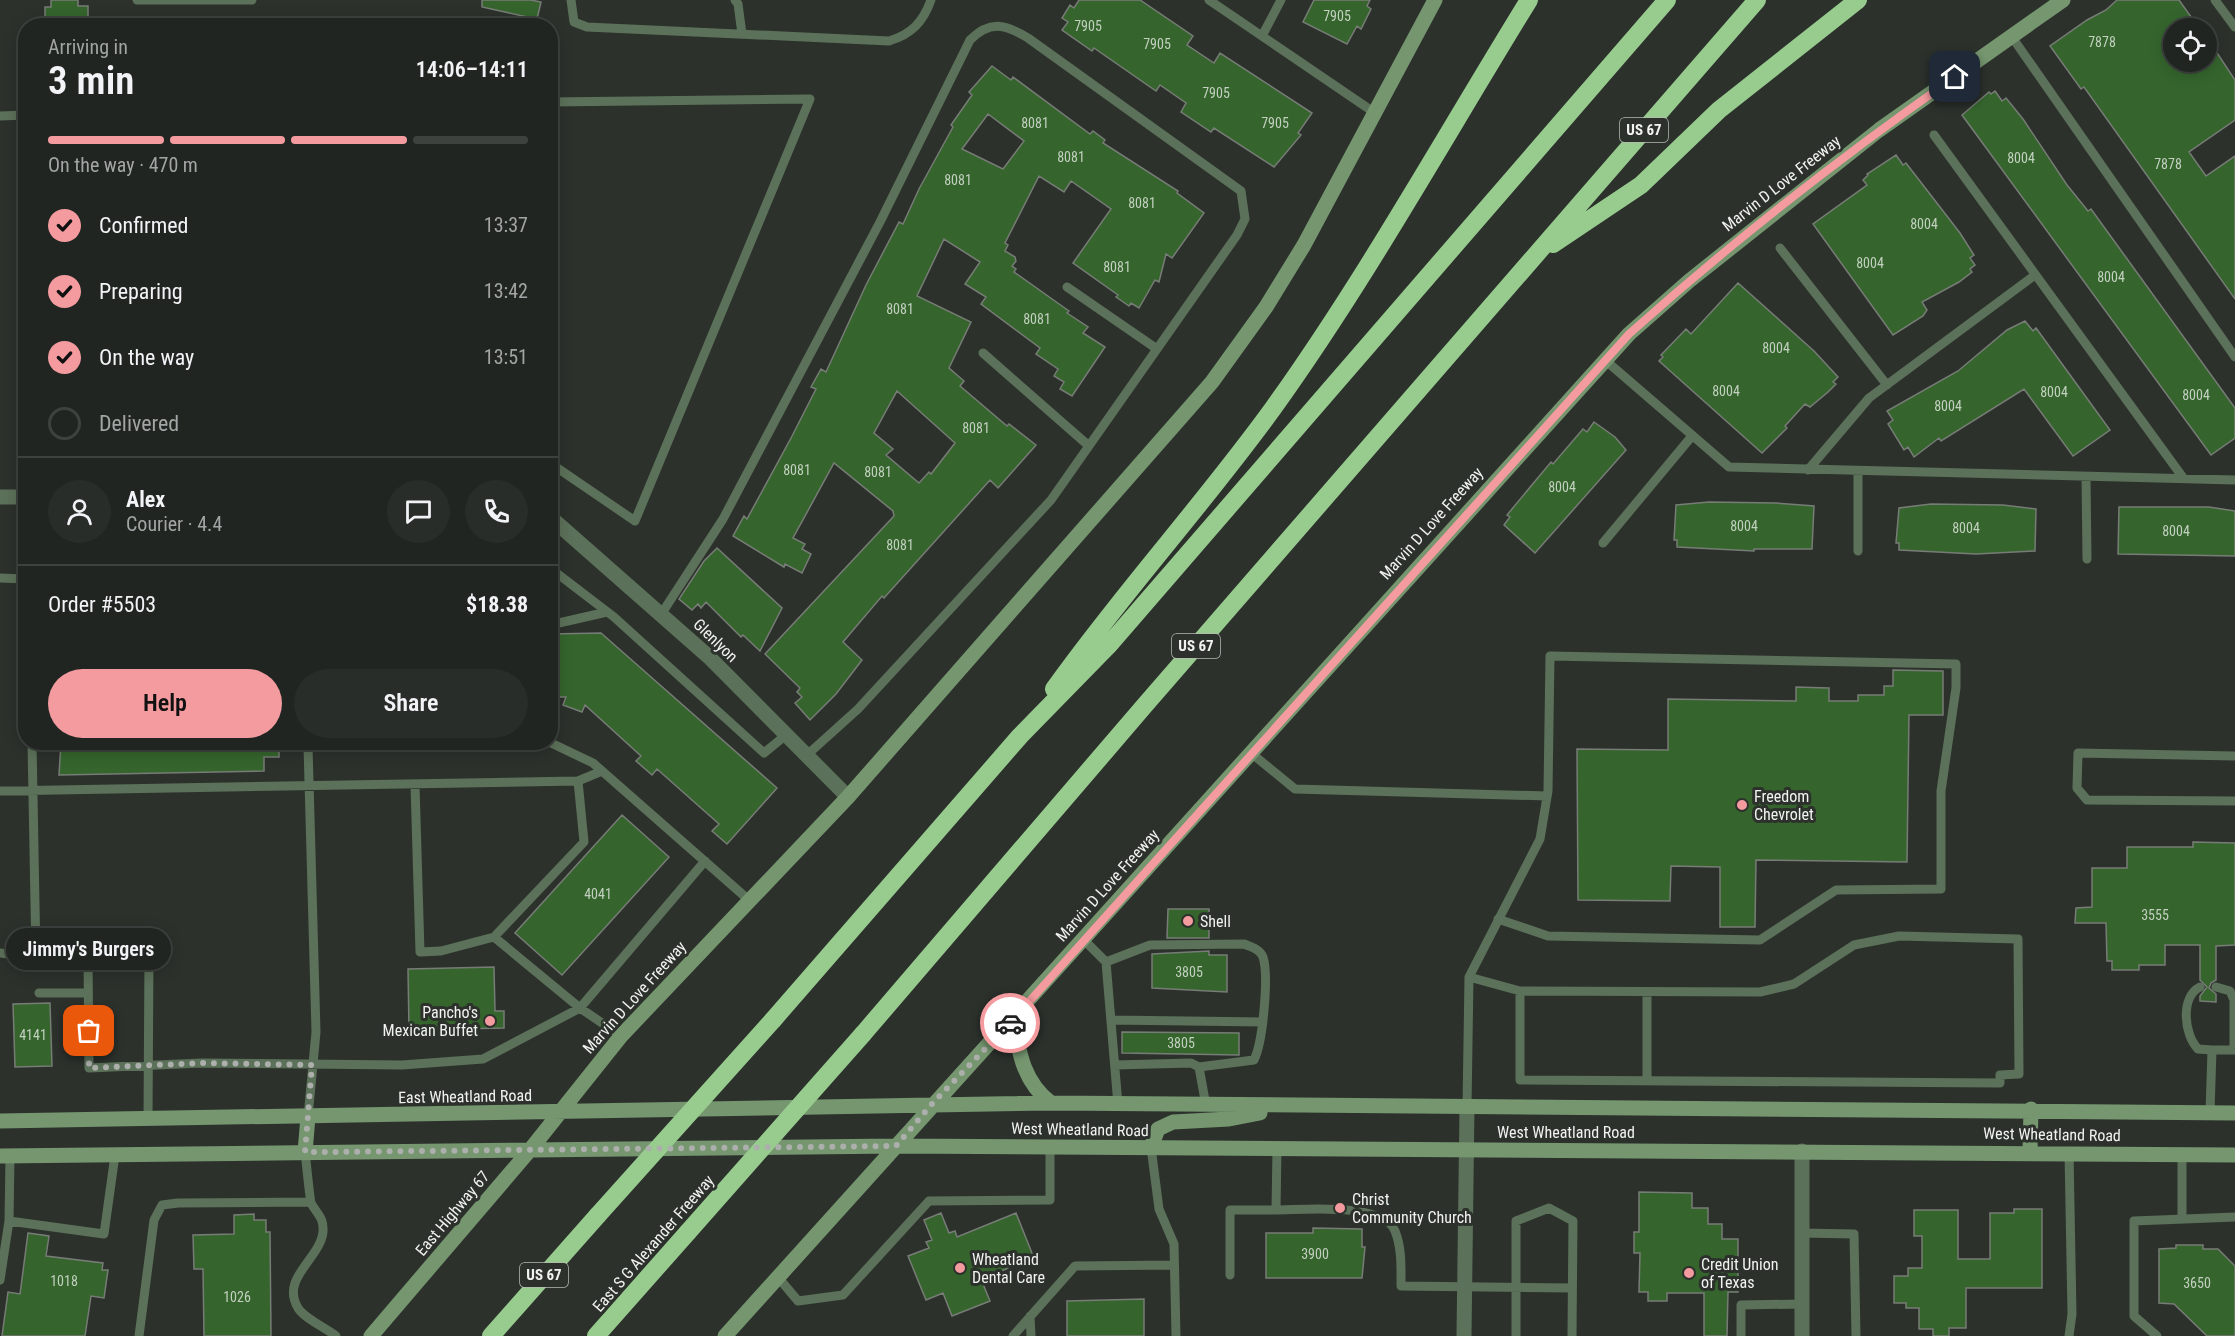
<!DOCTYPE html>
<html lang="en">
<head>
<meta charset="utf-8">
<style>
	:root { --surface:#212521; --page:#292d2a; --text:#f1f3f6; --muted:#a2a5a5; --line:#3e423f; --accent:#f49b9f }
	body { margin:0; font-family:"Roboto Condensed",sans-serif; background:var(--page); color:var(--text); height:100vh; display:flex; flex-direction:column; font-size:22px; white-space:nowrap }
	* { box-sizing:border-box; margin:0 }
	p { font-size:20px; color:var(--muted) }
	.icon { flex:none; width:33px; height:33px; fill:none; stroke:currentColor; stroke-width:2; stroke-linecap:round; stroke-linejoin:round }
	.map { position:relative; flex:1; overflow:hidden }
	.sheet { position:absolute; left:18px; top:18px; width:540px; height:732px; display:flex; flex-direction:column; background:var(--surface); border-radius:24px; box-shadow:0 3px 15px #0003,0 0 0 2px var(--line) }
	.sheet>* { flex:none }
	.tools { position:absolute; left:2163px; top:18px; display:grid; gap:12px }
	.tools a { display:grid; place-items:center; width:54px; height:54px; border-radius:50%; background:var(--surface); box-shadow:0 3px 15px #0003,0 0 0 2px var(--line); font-size:30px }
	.pin { position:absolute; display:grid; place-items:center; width:51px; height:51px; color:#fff; margin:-26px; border-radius:12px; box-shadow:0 3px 9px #0006 }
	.courier { position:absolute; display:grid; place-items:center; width:60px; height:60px; margin:-30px; border:4px solid #f49b9f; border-radius:50%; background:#fff; color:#222; box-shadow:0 2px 8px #0007 }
	.bubble { position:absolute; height:42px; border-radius:21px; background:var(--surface); box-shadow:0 3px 15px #0003,0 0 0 2px var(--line); font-size:20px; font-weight:600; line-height:42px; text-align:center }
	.overview em { font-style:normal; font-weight:600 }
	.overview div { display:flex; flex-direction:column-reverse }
	.overview { display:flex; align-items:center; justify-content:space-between; height:102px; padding:0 30px }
	h1 { font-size:39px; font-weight:600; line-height:45px }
	.bar { display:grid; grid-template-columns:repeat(4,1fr); gap:9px 6px; align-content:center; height:72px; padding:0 30px }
	.bar i { height:8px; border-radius:4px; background:var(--line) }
	.bar .selected { background:var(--accent) }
	.bar p { grid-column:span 4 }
	.line { display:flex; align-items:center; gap:15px; padding:0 30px; border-top:2px solid var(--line) }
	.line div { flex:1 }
	.round { display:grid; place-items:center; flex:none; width:63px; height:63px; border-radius:32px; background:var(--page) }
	ol { padding:0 30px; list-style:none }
	li { display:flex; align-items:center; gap:18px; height:66px }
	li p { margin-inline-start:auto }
	li .icon { padding:6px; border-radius:50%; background:var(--accent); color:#111; stroke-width:4 }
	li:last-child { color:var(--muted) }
	li i { width:33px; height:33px; border:3px solid var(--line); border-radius:50% }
	.action { display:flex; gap:12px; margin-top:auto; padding:12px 30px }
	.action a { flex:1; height:69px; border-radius:36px; background:var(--accent); color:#111; font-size:24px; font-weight:600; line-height:69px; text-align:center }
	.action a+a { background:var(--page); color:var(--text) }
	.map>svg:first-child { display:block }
</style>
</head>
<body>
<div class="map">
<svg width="2235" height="1336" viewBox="0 0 2235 1336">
	<rect width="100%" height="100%" fill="#2c312c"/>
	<!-- building -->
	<path fill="#35652d" stroke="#777c76" stroke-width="1.5" fill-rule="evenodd" d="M51,0H78V6H88V26H45V7H51Z
		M482,0H531L541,2L537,19L482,7Z
		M1079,0H1140L1193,36L1187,45L1214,63L1220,53L1312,113L1298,133L1301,135L1274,167L1214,128L1211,132L1181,112L1186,103L1160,85L1156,91L1094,48L1092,51L1062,30L1068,22L1062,18L1070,5L1074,8Z
		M1314,0H1370L1367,6L1371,9L1361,29L1357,26L1347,44L1303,22Z
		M2117,0H2179L2199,28H2174V62H2206V36L2235,80V120L2189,152L2206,176L2235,156V299L2084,87L2081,89L2050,46L2087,20L2106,10Z
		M992,66L1011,80L1013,77L1090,134L1093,131L1105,140L1103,143L1178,191L1177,193L1204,213L1172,258L1166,254L1159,282L1155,280L1139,308L1131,303L1129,306L1116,297L1118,295L1073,263L1111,209L1071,181L1064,192L1039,176L1005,243L1008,245L1005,251L1015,257L1016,261L1012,266L1016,269L1014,272L1069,311L1067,313L1088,327L1083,333L1105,347L1072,396L1060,389L1064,382L1054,376L1058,369L1036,354L1040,348L981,304L986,297L965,284L980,262L944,239L917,296L971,322L949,368L964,381L960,386L1007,426L1009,424L1036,445L998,488L990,480L884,598L882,596L843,642L862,660L836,694L810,720L795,703L802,697L797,692L800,688L765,654L894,516L893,511L834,463L793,538L805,544L802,549L811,554L802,573L785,564L784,567L733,536L744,516L747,519L791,438L816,389L811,387L821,369L826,372L866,285L899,222L903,224L919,189L953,127L951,125L972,95L969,92ZM988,114L1024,141L1003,169L962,149ZM897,391L955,443L931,474L929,472L919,483L886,455L893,449L874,433Z
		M1995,91L2002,101L2006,98L2023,119L2067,185L2088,211L2091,209L2235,408V438L2211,455L1962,115L1989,92L1991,94Z
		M1896,155L1903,165L1906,163L1960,233L1974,255L1970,258L1975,265L1970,269L1972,272L1959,282L1922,302L1927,310L1923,316L1893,335L1813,224L1867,185L1863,180L1868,175L1867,174Z
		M1738,283L1814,351L1838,377L1833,382L1836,384L1828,392L1810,407L1805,404L1785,426L1787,428L1762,453L1659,361L1663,357L1661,355L1686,329L1691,334Z
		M2025,321L2033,331L2036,328L2110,430L2073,456L2024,389L1941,441L1939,438L1914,457L1908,447L1904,450L1888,424L1893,420L1887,411L1958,371L2007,330Z
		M1594,422L1615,437L1626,450L1535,553L1504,525L1510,517L1507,515L1551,462L1553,464L1583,429L1587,432Z
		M1709,502L1776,503L1814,506L1812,549H1754V551L1677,547V540H1674L1676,505Z
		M1931,504L2003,505L2036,509L2035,551L1976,554L1899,550V543H1896L1899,508Z
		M2119,507H2209L2235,511V556L2118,554Z
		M717,548L782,608L760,651L743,635L741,637L706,602L701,608L698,604L692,610L679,599L704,561Z
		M601,633L777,788L727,844L712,831L719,824L657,769L652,775L636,761L641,756L585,705L582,712L563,705L566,697H550V634Z
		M1893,670L1943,671V715H1909L1907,862L1756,860L1755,927H1720V867L1671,866L1670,901L1578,900L1577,749L1668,750V699L1796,701V687L1829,688V701H1858V695H1884V686H1893Z
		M61,742H279V757H264V771L59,775Z
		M622,815L669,857L562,975L515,933Z
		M2193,842L2235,843V945L2216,946V980L2211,983L2209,988L2216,994V1002L2200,1001V996L2207,987L2200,980V945H2165V965H2139V970H2112V961H2107L2106,923H2075L2076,908L2092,907V868H2127V847H2193Z
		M1168,909H1209V938H1167Z
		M1209,951V955H1227V992L1152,988V954Z
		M494,967L495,1011H504V1028L409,1030L408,969Z
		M50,1003L52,1066L15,1067L13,1004Z
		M1122,1032L1239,1033V1055L1122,1053Z
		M1639,1192L1692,1193V1208H1708V1224H1722V1239H1738V1292H1728L1727,1336H1704V1293H1667V1301H1648V1292H1639L1640,1253H1634V1232H1639Z
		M2014,1209H2042V1288H1966V1328H1949V1336H1933V1329H1919V1308H1906V1303H1894V1276H1908V1268H1922V1236H1914V1210H1958V1259H1990V1213H2014Z
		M941,1213L949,1233L955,1231L957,1237L1016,1213L1034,1258L981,1279L990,1301L952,1316L943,1293L926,1300L908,1256L929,1248L926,1242L932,1240L924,1220Z
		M254,1214V1220H266V1232H270L271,1336H204L203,1269H194L193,1235L234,1234V1215Z
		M1313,1228L1362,1229V1247H1365L1362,1278H1266V1233H1313Z
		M28,1233L49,1236L46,1256L103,1263L102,1270H108L104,1298L91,1296L85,1336H2L8,1292L20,1294Z
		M2176,1245H2203V1249H2218L2235,1266V1336H2207L2174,1304L2159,1303V1249L2176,1248Z
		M1144,1299V1336H1067V1301Z"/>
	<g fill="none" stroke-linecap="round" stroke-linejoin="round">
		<!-- service -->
		<path stroke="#5c7159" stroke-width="9" d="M137,0H252
			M571,0L574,22L587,27L889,41C912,34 923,22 931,0
			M735,0L738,4L742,34
			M1209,0L1375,113
			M2215,0L2235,27
			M1262,36L1281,0
			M2012,37L2235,357
			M550,102L810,99L635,521L550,463
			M0,116L26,115
			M1934,135L2184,479
			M1780,248L1887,385
			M1067,287L1157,349
			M983,353L1089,446
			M1605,360L1729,467L2235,480
			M1808,470L1869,398L2035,275
			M1858,471V551
			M2086,477L2087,559
			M1603,543L1692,436
			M550,568L614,617L764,753L786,735
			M0,578L26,579
			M662,613L723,519L880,222L970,40C990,20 1005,24 1028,38L1241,191L1245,219L1237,235L1051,500L858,709L807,755
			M550,625L607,612
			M32,742L36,958L149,954L148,1119
			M549,742L593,763L750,901
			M1251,753L1295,789L1547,796
			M2235,756L2078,753L2077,788L2087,800L2235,801
			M415,785L420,952L441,951L494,937
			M0,791L578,781
			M1084,940L1106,962L1118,1105
			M0,953L36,958
			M88,956L89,1068L202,1063L402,1065L483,1059L580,1008L494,937L584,842L578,781L602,771
			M1106,962L1150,945L1244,944C1251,947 1260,949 1263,957C1269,976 1263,1042 1254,1060L1199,1067
			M1469,977L1520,991L1760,992L1794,984L1854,945L1899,936L2018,939L2019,1074L2000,1075V1083L1520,1080V991
			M2200,987C2180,997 2184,1035 2198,1049L2212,1050
			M2216,987L2230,991L2234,1000V1050
			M39,993H88
			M1647,993V1080
			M1111,1020L1263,1022
			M621,1036L580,1008L705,861
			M1115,1065L1191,1063L1199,1067L1206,1106
			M1467,1107L1469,977L1540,839L1548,791L1550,656L1956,664V688L1941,791V889L1836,890L1760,940L1548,936L1498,919
			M2210,1112L2212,1050H2235
			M308,1117L316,1032L308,746L480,742
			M1151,1147L1159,1209L1174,1244L1176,1336
			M305,1152C306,1160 310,1200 311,1203C317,1214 324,1217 323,1232C320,1259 280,1278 298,1308C305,1319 326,1328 336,1336
			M2069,1152L2072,1314L2069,1336
			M10,1156L9,1221L104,1234L115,1155
			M1276,1210C1303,1210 1384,1202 1395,1231C1402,1248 1401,1268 1401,1286L1572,1288
			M2182,1219V1154
			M1802,1233L1854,1234L1856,1336
			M1230,1275V1210H1276L1277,1148
			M777,1276L798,1301L843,1295L929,1201L1050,1200V1146
			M0,1280L9,1221
			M1030,1316L1031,1336
			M139,1336L154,1220L162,1205L178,1203L310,1202
			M1013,1336L1075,1266L1174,1265
			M1516,1336V1221L1549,1208L1573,1221L1572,1336
			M1741,1336V1305L1802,1304
			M2157,1336L2134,1316V1221L2235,1217"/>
		<!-- minor -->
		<path stroke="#5c7159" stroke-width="15" d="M0,497H26
			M550,517L709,657L848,797
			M1802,1151V1336
			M1464,1336L1467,1107"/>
		<!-- secondary -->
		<path stroke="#75966f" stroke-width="15" d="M1013,1019C1019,1052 1023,1082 1051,1103
			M0,1121L1051,1103L2235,1113
			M1151,1147L1158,1129L1173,1122L1229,1119L1260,1113
			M305,1152L308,1117
			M2030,1152L2031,1109
			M0,1156L896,1146L2235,1155
			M371,1336L530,1150L621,1036L848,797L1212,382L1266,307L1304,245L1435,0
			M725,1336L1629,334L1689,281L1879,130L2063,0"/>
		<!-- motorway -->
		<path stroke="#98cc8f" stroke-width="18" d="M1553,244L1641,185L1719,110L1858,0
			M1054,689C1123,592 1204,504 1274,407C1367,277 1445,136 1529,0
			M773,1020L1020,736L1108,646L1667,0
			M863,1034L1145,705L1757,0
			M491,1336L598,1215
			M596,1336L688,1232"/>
		<!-- motorway-bridge -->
		<path stroke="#98cc8f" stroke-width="18" d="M598,1215L773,1020
			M688,1232L863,1034"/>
	</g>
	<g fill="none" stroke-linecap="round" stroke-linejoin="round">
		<!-- done -->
		<path stroke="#acafab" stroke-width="6" stroke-dasharray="0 10.8" d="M89,1031V1068L202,1063L312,1065L305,1152H328L896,1146L931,1105L1010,1023"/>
		<!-- route -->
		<path stroke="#f49b9f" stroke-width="8" d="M1010,1023L1629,334C1732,242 1842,156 1955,77"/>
	</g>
	<!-- markers -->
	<g fill="#f49b9f" stroke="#2c312c" stroke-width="2">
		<circle cx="1742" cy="805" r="6"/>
		<circle cx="1188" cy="921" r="6"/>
		<circle cx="490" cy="1021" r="6"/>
		<circle cx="1340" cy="1208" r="6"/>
		<circle cx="960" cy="1268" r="6"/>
		<circle cx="1689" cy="1273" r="6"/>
	</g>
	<g text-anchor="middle" stroke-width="6" stroke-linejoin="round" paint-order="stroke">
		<!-- number labels -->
		<g font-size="14" fill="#c2d0bf">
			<text x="1337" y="21">7905</text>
			<text x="1088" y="31">7905</text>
			<text x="2102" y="47">7878</text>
			<text x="1157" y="49">7905</text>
			<text x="1216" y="98">7905</text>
			<text x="1035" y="128">8081</text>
			<text x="1275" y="128">7905</text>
			<text x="1071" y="162">8081</text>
			<text x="2021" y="163">8004</text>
			<text x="2168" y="169">7878</text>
			<text x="958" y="185">8081</text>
			<text x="1142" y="208">8081</text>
			<text x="1924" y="229">8004</text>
			<text x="1870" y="268">8004</text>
			<text x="1117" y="272">8081</text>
			<text x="2111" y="282">8004</text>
			<text x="900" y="314">8081</text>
			<text x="1037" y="324">8081</text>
			<text x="1776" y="353">8004</text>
			<text x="1726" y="396">8004</text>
			<text x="2054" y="397">8004</text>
			<text x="2196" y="400">8004</text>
			<text x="1948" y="411">8004</text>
			<text x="976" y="433">8081</text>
			<text x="797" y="475">8081</text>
			<text x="878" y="477">8081</text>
			<text x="1562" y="492">8004</text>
			<text x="1744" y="531">8004</text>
			<text x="1966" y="533">8004</text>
			<text x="2176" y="536">8004</text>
			<text x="900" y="550">8081</text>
			<text x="598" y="899">4041</text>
			<text x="2155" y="920">3555</text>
			<text x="1189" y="977">3805</text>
			<text x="33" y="1040">4141</text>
			<text x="1181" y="1048">3805</text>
			<text x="1315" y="1259">3900</text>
			<text x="64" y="1286">1018</text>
			<text x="2197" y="1288">3650</text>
			<text x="237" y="1302">1026</text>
		</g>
		<!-- shield labels -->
		<g fill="#2c312c" stroke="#b6b9b5" stroke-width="1.5">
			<rect x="1620" y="118" width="48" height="24" rx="4.5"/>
			<rect x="1172" y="634" width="48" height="24" rx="4.5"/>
			<rect x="520" y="1263" width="48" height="24" rx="4.5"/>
		</g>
		<g font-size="15" font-weight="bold" fill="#f1f3f0">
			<text x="1644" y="135">US 67</text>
			<text x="1196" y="651">US 67</text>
			<text x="544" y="1280">US 67</text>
		</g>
		<!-- street labels -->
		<g font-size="16" fill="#f1f3f0" stroke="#2c312c">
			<text transform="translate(1781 183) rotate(-38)" y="6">Marvin D Love Freeway</text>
			<text transform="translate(1431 523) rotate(-48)" y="6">Marvin D Love Freeway</text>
			<text transform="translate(716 640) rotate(44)" y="6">Glenlyon</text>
			<text transform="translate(1107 885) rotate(-48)" y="6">Marvin D Love Freeway</text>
			<text transform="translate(634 997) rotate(-48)" y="6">Marvin D Love Freeway</text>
			<text transform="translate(465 1096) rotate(-1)" y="6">East Wheatland Road</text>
			<text transform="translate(1080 1129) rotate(1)" y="6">West Wheatland Road</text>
			<text x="1566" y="1138">West Wheatland Road</text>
			<text transform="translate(2052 1134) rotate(1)" y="6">West Wheatland Road</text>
			<text transform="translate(452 1213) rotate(-50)" y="6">East Highway 67</text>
			<text transform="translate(653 1243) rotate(-49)" y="6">East S G Alexander Freeway</text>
		</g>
		<!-- poi labels -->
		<g font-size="16" fill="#f1f3f0" stroke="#2c312c" text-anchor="start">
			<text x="1754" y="802">Freedom<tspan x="1754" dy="18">Chevrolet</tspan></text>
			<text x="1200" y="927">Shell</text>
			<text x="478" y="1018" text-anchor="end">Pancho's<tspan x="478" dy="18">Mexican Buffet</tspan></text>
			<text x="1352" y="1205">Christ<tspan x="1352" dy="18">Community Church</tspan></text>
			<text x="972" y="1265">Wheatland<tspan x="972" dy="18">Dental Care</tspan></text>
			<text x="1701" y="1270">Credit Union<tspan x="1701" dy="18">of Texas</tspan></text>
		</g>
	</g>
</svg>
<div class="tools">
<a><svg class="icon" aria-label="locate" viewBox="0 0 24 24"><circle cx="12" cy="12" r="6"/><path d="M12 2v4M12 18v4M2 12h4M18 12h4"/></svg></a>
</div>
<div class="pin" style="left:89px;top:1031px;background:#ea580c"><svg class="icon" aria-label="bag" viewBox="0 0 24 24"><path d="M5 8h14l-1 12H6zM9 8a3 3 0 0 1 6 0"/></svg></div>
<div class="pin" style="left:1955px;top:77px;background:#1f2937"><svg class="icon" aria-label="home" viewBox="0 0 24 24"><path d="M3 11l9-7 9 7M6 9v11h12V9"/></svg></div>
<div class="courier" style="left:1010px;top:1023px"><svg class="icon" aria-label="car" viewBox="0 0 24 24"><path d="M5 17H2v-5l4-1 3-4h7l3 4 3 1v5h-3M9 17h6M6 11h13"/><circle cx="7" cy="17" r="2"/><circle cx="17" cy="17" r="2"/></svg></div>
<div class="bubble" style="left:6px;top:928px;width:165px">Jimmy's Burgers</div>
<section class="sheet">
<div class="overview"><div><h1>3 min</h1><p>Arriving in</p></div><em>14:06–14:11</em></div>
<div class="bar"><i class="selected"></i><i class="selected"></i><i class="selected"></i><i></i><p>On the way · 470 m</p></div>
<ol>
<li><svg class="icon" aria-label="check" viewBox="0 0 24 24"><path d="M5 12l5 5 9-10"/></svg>Confirmed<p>13:37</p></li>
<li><svg class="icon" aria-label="check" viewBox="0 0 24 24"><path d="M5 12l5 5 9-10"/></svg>Preparing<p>13:42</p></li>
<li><svg class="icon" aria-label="check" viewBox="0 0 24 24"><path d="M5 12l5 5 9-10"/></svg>On the way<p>13:51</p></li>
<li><i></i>Delivered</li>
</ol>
<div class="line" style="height:108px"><a class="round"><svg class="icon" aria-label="person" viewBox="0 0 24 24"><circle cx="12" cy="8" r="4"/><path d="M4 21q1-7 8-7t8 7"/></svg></a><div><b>Alex</b><p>Courier · 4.4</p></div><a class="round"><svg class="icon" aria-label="chat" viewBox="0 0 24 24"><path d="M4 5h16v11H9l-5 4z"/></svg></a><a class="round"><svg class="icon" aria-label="phone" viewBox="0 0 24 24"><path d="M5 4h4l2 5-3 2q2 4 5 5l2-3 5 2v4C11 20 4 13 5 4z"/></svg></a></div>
<div class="line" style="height:78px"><div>Order #5503</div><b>$18.38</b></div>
<div class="action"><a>Help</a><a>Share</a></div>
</section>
</div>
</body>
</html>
